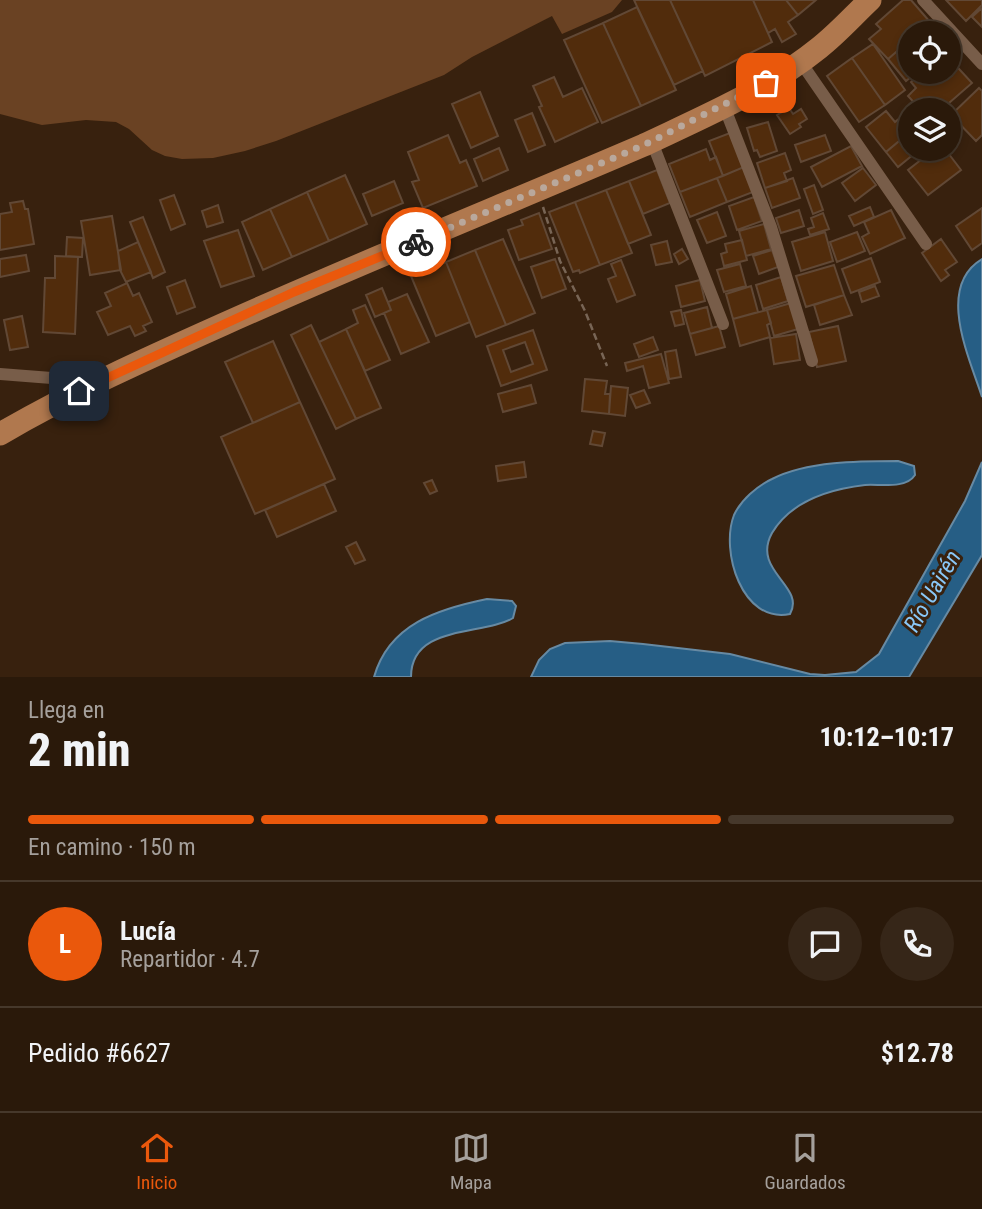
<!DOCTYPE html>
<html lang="es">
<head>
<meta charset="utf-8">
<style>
	:root { --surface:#2a190a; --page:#362618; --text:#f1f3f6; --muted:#a5a09c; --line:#46382b; --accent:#ea580c }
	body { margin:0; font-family:"Roboto Condensed",sans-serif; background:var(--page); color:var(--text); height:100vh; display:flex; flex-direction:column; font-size:26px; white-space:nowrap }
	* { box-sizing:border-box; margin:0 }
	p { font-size:23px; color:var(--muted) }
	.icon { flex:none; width:38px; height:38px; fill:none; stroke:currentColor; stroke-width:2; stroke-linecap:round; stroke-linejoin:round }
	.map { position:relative; height:677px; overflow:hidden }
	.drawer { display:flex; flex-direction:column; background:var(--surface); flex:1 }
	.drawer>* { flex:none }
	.tools { position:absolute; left:898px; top:21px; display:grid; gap:14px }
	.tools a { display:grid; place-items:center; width:63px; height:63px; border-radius:50%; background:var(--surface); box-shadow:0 4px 10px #0003,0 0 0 2px var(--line); font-size:35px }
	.pin { position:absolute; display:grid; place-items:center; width:60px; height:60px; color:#fff; margin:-30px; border-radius:14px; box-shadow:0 4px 10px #0006 }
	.courier { position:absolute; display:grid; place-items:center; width:70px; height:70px; margin:-35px; border:5px solid #ea580c; border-radius:50%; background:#fff; color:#222; box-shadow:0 2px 9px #0007 }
	.overview em { font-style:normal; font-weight:800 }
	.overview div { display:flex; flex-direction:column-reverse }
	.overview { display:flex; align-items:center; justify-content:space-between; height:119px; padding:0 28px }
	h1 { font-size:46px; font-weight:800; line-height:52px }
	.bar { display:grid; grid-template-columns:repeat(4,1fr); gap:10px 7px; align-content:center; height:84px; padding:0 28px }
	.bar i { height:9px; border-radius:5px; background:var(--line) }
	.bar .on { background:var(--accent) }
	.bar p { grid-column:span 4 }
	.line { display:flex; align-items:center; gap:18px; padding:0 28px; border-top:2px solid var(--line) }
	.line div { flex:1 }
	.round { display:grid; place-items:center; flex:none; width:74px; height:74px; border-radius:37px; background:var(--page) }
	.tabs { display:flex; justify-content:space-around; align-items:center; height:98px; border-top:2px solid var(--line); background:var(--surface); font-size:19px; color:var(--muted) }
	.tabs a { display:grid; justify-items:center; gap:4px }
	.tabs .on { color:var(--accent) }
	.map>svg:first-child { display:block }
</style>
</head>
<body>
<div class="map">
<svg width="982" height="677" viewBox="0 0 982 677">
	<rect width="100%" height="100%" fill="#38210e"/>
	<!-- green -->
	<path fill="#6a4223" d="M0,0H622L612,12L562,34L552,16L472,57L444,75L276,141L245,151L213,158L182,159L165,156L152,150L129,129L116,122L86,120L42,125L0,114Z"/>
	<!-- water -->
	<path fill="#265e85" stroke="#678aa3" stroke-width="2" d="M982,259V397C970,359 935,287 982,259Z
		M898,461L914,466L915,475C906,489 881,484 865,485C831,489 791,501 772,533C751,571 806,586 790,614C742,624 720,551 734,515C741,500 757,486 772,479C807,461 860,461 898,461Z
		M982,462V555L909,677H531L539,660L550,649L565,643L610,641L643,644L730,654L810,674L825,675L856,672L879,654L965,501Z
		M487,599L512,601L516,606L513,618C483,636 411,624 411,677H374C389,624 438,609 487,599Z"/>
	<!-- building -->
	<path fill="#512c0c" stroke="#614835" stroke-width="2" fill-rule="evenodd" d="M634,0H670L703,71L674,85Z
		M670,0H753L772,42L705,76Z
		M753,0H786L798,15L788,22L796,34L782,42L775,29L768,33Z
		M786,0H816L798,15Z
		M903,0H911L930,22L917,33H910V40L888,59L869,39L881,29L876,24Z
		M946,0H982V5L966,21Z
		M637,7L676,90L641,106L603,23Z
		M982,8V27L972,17Z
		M603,23L641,106L602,123L564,40Z
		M910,40V72H917L906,81L888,59Z
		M873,44L905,90L885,105L852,58Z
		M948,57L972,83L941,110H937L933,106L928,110H921L908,96L916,88L911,82L922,72H948Z
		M852,58L885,105L859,122L827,76Z
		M554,77L563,97L582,88L598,122L555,142L539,107L542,106L533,86Z
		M979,88L982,91V135L976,141L951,115Z
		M480,92L498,136L471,148L452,104Z
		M913,107L915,110H910V132L886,152L866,127L886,111L895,122Z
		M789,108L793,114L801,109L807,119L799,124L801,127L790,134L777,115Z
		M532,113L545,145L528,152L515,120Z
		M768,122L777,151L760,157L757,150L754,151L747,128Z
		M910,132V149H920L898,167L886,152Z
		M730,133L744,167L723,176L709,141Z
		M448,135L460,163L466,160L477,186L423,208L412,182L419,180L408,152Z
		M825,135L831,151L801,162L795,145Z
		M851,146L862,166L822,187L811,167Z
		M499,148L508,170L483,181L474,159Z
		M706,149L710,160L716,157L723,176L680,192L669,164Z
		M935,149H945L961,170L928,195L908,170Z
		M785,153L791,170L784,173L787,181L765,188L757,163Z
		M744,167L753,192L727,202L717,178Z
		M863,168L876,185L855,201L842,183Z
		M657,170L670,203L643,214L629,181Z
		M345,175L367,224L329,241L307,192Z
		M717,178L727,202L690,217L680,192Z
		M793,178L800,198L772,208L765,188Z
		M394,181L403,203L372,216L363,194Z
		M629,181L651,235L628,244L606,190Z
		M814,185L823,210L813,214L804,189Z
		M606,190L632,253L600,265L575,202Z
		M307,192L329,241L292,257L270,209Z
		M174,195L185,224L171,230L160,200Z
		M754,197L762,221L737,230L729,206Z
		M23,201L25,209H28L34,244L0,250V214L12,212L10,203Z
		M575,202L600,265L580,273L579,270L573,272L549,212Z
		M218,205L223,222L207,227L202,211Z
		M870,207L874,217L854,226L849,216Z
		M982,208V243L972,250L956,226Z
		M270,209L292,257L263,270L242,222Z
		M799,210L804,226L781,233L776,218Z
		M891,210L905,238L870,254L862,237L869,233L864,222Z
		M717,212L726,236L707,243L697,220Z
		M539,213L552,249L519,260L508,230L523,225L521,220Z
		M823,213L829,229L810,235L808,229L814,227L811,218Z
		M112,216L121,270L90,275L81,221Z
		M143,217L165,272L153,278L130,222Z
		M764,224L771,249L746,256L739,231Z
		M238,230L254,276L221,287L204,241Z
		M825,232L833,261L801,271L792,242Z
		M857,232L865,251L837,262L830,242Z
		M67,237L83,238L82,257L66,256Z
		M503,239L535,313L506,325L475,250Z
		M941,239L957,262L945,270L949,275L941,281L922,253Z
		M742,240L747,260L724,266L721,254L727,252L725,244Z
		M667,241L672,262L656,265L651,245Z
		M138,242L151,272L126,282L120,270L118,251Z
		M682,249L688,259L679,264L674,254Z
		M475,250L506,325L476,337L446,262Z
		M772,250L778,267L759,274L753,256Z
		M26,255L29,271L0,277V259Z
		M55,256L78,257L75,334L43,332L45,278H55Z
		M871,258L880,282L851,293L842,269Z
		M555,259L566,289L542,298L531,267Z
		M621,260L635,295L617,302L608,279L616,276L611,264Z
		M446,262L470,322L436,336L411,276Z
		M740,264L746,286L724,292L717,270Z
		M834,265L844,295L806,307L796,276Z
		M781,277L788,301L763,309L756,285Z
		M185,280L195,307L177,314L167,287Z
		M700,280L705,301L681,307L676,286Z
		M127,283L133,296L139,293L152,322L143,326L146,331L135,336L130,326L108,335L97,312L111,306L105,293Z
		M751,286L758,312L733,319L726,294Z
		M875,286L879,296L862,302L859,292Z
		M382,288L391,310L375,317L366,295Z
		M407,294L429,342L401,354L384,313L391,310L388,302Z
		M844,295L852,315L820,325L814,305Z
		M791,303L798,329L774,336L767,310Z
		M365,305L390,360L365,371L346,329L358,323L353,310Z
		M707,307L712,328L690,334L684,313Z
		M681,310L684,324L675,326L671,312Z
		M767,310L771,323L767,325L770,337L740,346L733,319Z
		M22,316L28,347L10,350L4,320Z
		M311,325L356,419L336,429L291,335Z
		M719,326L725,347L696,355L690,334Z
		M838,326L846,361L817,367L809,332Z
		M346,329L381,408L356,419L319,342Z
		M533,330L547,370L501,386L487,346ZM525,342L533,364L511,372L503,350Z
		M796,334L800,360L774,364L770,338Z
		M653,337L658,350L639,357L634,344Z
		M273,341L300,402L253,423L225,362Z
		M676,350L681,377L669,379L665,352Z
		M661,354L669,383L649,388L643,366L627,371L625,363Z
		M585,379L607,381L605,394H610L609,414L582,411Z
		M531,385L536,403L503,412L498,394Z
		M611,386L628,388L625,416L609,414Z
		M644,390L650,403L636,408L630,395Z
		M300,402L335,479L255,514L221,437Z
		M593,431L605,433L602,446L590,444Z
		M524,462L526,477L498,481L496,466Z
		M432,480L437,491L430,494L424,483Z
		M324,484L336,511L277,537L265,510Z
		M356,542L365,560L355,564L346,547Z"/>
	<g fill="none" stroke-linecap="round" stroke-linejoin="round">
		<!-- path -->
		<path stroke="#786555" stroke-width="2.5" stroke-dasharray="7 3.5" stroke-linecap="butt" d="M543,207L560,261L585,311L607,366"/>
		<!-- street -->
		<path stroke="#785d49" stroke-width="12" d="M923,0L982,64
			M800,61L926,244
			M724,106L771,227L812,361
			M652,142L723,324
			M0,374L90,381"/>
		<!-- highway -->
		<path stroke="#b0784e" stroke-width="23" d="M0,434C72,392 148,358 224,324C362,262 504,205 644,145C703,117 767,90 819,48C837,34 853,16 870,0"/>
	</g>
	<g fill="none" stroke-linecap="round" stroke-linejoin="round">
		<!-- done -->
		<path stroke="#b9a89c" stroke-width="7" stroke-dasharray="0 12.6" d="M416,242L644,145L766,83"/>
		<!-- route -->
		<path stroke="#ea580c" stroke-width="9" d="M79,391L294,292L416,242"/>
	</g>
	<g text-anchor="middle" stroke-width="6" stroke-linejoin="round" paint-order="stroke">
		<!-- water labels -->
		<g font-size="23" font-style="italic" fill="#89c7f7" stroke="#38210e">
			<text transform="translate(932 591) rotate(-60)" y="8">Río Uairén</text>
		</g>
	</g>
</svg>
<div class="tools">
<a><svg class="icon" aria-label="locate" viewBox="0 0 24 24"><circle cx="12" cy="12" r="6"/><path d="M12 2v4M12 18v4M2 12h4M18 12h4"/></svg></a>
<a><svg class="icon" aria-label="layers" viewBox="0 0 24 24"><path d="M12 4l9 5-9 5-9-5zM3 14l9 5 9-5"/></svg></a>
</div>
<div class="pin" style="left:766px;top:83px;background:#ea580c"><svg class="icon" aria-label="bag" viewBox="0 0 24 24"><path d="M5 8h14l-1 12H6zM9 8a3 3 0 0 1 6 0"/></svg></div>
<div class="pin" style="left:79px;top:391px;background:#1f2937"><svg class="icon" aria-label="home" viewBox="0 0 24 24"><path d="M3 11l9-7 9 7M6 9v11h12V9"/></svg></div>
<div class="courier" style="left:416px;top:242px"><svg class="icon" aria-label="bike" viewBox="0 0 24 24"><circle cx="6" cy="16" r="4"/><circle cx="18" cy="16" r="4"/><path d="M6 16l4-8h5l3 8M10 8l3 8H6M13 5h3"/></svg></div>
</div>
<section class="drawer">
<div class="overview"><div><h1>2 min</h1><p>Llega en</p></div><em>10:12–10:17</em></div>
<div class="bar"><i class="on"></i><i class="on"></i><i class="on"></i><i></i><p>En camino · 150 m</p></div>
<div class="line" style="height:126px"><b class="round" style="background:var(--accent);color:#fff">L</b><div><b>Lucía</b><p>Repartidor · 4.7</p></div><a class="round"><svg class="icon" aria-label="chat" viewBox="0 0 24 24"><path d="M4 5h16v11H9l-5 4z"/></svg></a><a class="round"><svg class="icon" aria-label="phone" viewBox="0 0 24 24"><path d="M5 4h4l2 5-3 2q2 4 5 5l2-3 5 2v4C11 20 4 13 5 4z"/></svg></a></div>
<div class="line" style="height:91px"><div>Pedido #6627</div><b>$12.78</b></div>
</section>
<nav class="tabs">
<a class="on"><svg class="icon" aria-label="home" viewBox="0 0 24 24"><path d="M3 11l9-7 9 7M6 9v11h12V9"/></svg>Inicio</a>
<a><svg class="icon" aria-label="map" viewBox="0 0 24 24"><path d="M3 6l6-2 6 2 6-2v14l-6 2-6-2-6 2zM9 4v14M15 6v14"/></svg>Mapa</a>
<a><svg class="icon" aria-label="saved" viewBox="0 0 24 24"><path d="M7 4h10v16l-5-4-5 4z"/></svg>Guardados</a>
</nav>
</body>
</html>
